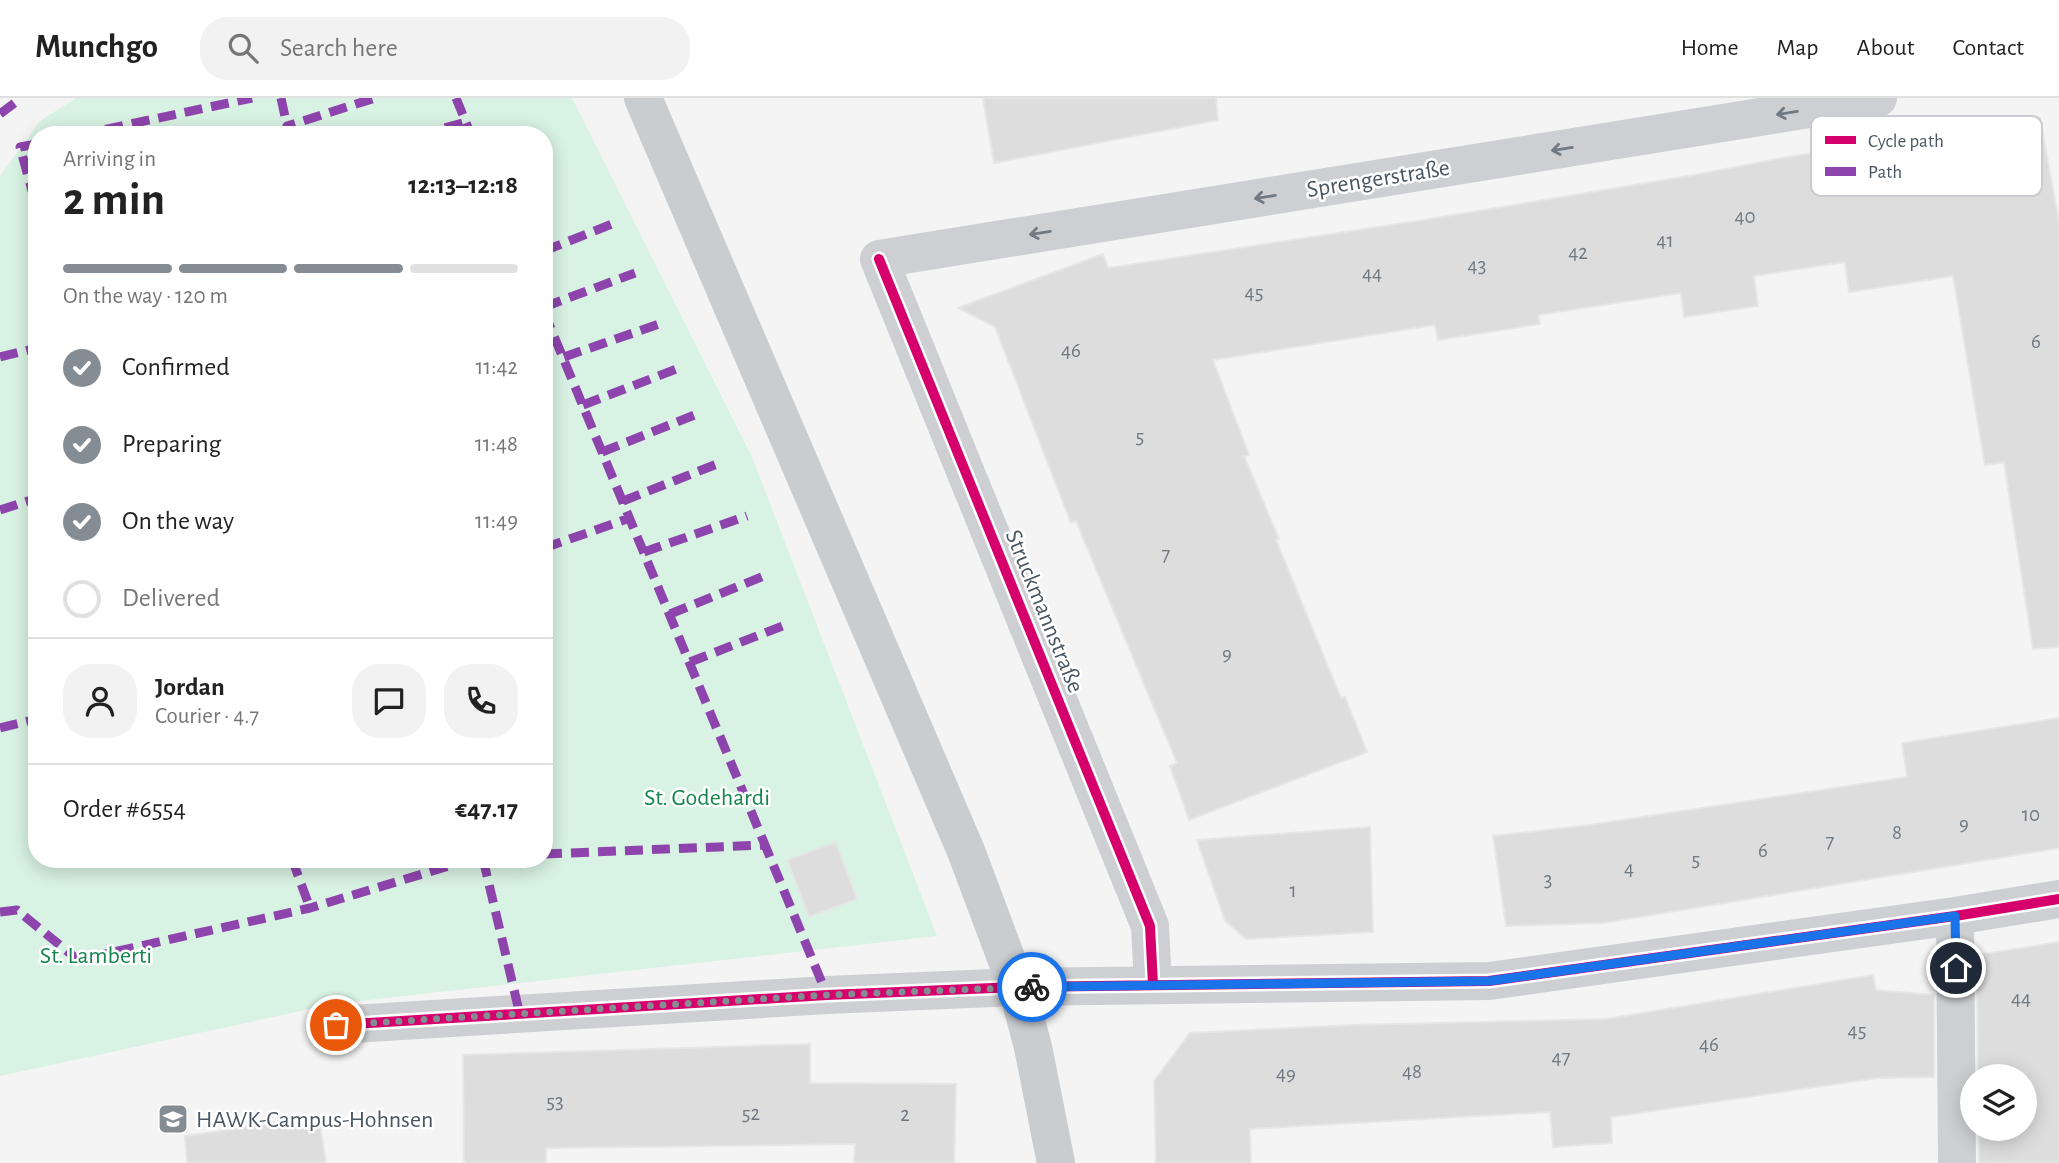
<!DOCTYPE html>
<html lang="en">
<head>
<meta charset="utf-8">
<style>
	:root { --surface:#fff; --page:#f2f2f2; --text:#222; --muted:#767676; --line:#e0e0e0; --accent:#858d94 }
	body { margin:0; font-family:"Alegreya Sans",sans-serif; background:var(--page); color:var(--text); height:100vh; display:flex; flex-direction:column; font-size:26px; white-space:nowrap }
	* { box-sizing:border-box; margin:0 }
	p { font-size:23px; color:var(--muted) }
	.icon { flex:none; width:38px; height:38px; fill:none; stroke:currentColor; stroke-width:2; stroke-linecap:round; stroke-linejoin:round }
	.map { position:relative; flex:1; overflow:hidden }
	.sheet { position:absolute; left:28px; top:28px; width:525px; height:742px; display:flex; flex-direction:column; background:var(--surface); border-radius:28px; box-shadow:0 4px 18px #0003 }
	.sheet>* { flex:none }
	.controls { position:absolute; left:1960px; top:966px; display:grid; gap:14px }
	.controls a { display:grid; place-items:center; width:77px; height:77px; border-radius:50%; background:var(--surface); box-shadow:0 4px 18px #0003; font-size:35px }
	.pin { position:absolute; display:grid; place-items:center; width:60px; height:60px; color:#fff; margin:-30px; border:4px solid #fff; border-radius:50%; box-shadow:0 2px 7px #0007 }
	.courier { position:absolute; display:grid; place-items:center; width:70px; height:70px; margin:-35px; border:5px solid #1a73e8; border-radius:50%; background:#fff; color:#222; box-shadow:0 2px 9px #0007 }
	.head em { font-style:normal; font-weight:600 }
	.head div { display:flex; flex-direction:column-reverse }
	.head { display:flex; align-items:center; justify-content:space-between; height:119px; padding:0 35px }
	h1 { font-size:46px; font-weight:600; line-height:52px }
	.bar { display:grid; grid-template-columns:repeat(4,1fr); gap:10px 7px; align-content:center; height:84px; padding:0 35px }
	.bar i { height:9px; border-radius:5px; background:var(--line) }
	.bar .on { background:var(--accent) }
	.bar p { grid-column:span 4 }
	.line { display:flex; align-items:center; gap:18px; padding:0 35px; border-top:2px solid var(--line) }
	.line div { flex:1 }
	.round { display:grid; place-items:center; flex:none; width:74px; height:74px; border-radius:28px; background:var(--page) }
	ol { padding:0 35px; list-style:none }
	li { display:flex; align-items:center; gap:21px; height:77px }
	li p { margin-inline-start:auto }
	li .icon { padding:7px; border-radius:50%; background:var(--accent); color:#fff; stroke-width:4 }
	li:last-child { color:var(--muted) }
	li i { width:38px; height:38px; border:4px solid var(--line); border-radius:50% }
	header { display:flex; align-items:center; gap:42px; box-sizing:border-box; height:98px; padding:0 35px; background:var(--surface); border-bottom:2px solid var(--line) }
	header strong { font-size:33px }
	nav { display:flex; gap:38px; margin-inline-start:auto; font-size:24px }
	.search { width:490px; height:63px; background:var(--page); display:flex; align-items:center; gap:18px; box-sizing:border-box; padding:0 24px; border-radius:28px; color:var(--muted); font-size:26px }
	.map>svg:first-child { display:block }
</style>
</head>
<body>
<header>
<strong>Munchgo</strong>
<div class="search"><svg class="icon" aria-label="search" viewBox="0 0 24 24"><circle cx="10" cy="10" r="6"/><path d="M15 15l6 6"/></svg>Search here</div>
<nav><a>Home</a><a>Map</a><a>About</a><a>Contact</a></nav>
</header>
<div class="map">
<svg width="2059" height="1065" viewBox="0 0 2059 1065">
	<rect width="100%" height="100%" fill="#f4f4f4"/>
	<!-- green -->
	<path fill="#d8f2e3" fill-rule="evenodd" d="M76,0H572L752,359L937,838L333,906L0,978V78L40,23ZM37,37H544V761H37Z"/>
	<!-- building -->
	<path fill="#ddddde" stroke="#e5e6e6" stroke-width="2" d="M983,0H1216L1218,22L994,65Z
		M2040,20L2059,124V549L2033,551L2004,364L1985,367L1953,178L1849,194L1845,164L1754,178L1758,208L1684,219L1681,195L1538,217L1540,226L1438,242L1435,227L1213,262L1249,357L1244,358L1279,441L1276,442L1341,600L1345,599L1367,654L1189,722L1170,668L1177,665L1076,423L1071,425L995,229L958,210L1103,156L1108,170L1417,123L1694,77L1781,60Z
		M2059,620V750L1603,825L1506,828L1493,738L1589,727L1907,679L1902,645Z
		M1370,729L1373,834L1246,841L1225,823L1197,742Z
		M836,744L857,801L809,819L787,762Z
		M2059,844V1065H1979V1031H2025V978H1978L1977,857Z
		M1873,877L1876,892L1934,897V979L1878,980L1611,1019L1612,1045L1553,1049L1550,1014L1250,1031L1251,1065H1156L1154,983L1190,935L1352,927L1606,921Z
		M810,946V985L956,986L954,1065H854L855,1046L546,1050V1065H464L463,957Z
		M319,1019L326,1065H187L185,1038Z"/>
	<g fill="none" stroke-linecap="round" stroke-linejoin="round">
		<!-- minor -->
		<path stroke="#cdcfd2" stroke-width="38" d="M1955,818L1957,1065
			M1153,887L1150,828L879,161L1878,0
			M336,927L827,897L1017,889L1489,883L1955,818L2059,801"/>
		<!-- major -->
		<path stroke="#cacdd0" stroke-width="38" d="M643,0L966,753L1017,889L1033,949L1056,1065"/>
		<!-- quiet -->
		<path stroke="#8e44ad" stroke-width="9" stroke-dasharray="18 9" stroke-linecap="butt" d="M281,0L287,28
			M456,0L471,37
			M0,16L21,0
			M79,37L252,0
			M290,37L287,28L375,0
			M419,37L466,24
			M37,46L20,49L37,111
			M544,153L612,126
			M544,209L635,175
			M544,214L765,747
			M0,259L37,250
			M564,259L659,226
			M583,307L679,270
			M602,354L702,314
			M623,403L722,364
			M0,412L37,400
			M544,450L630,420
			M644,454L747,418
			M670,516L764,478
			M690,564L785,527
			M0,630L37,621
			M544,756L765,747L827,897
			M292,761L310,810
			M483,761L520,917
			M0,814L17,812L78,862L310,810L472,761"/>
		<!-- cycleway casing -->
		<g stroke="#fff" stroke-width="15">
			<path id="cycleway" d="M879,161L1150,828L1153,887
				M336,927L827,897L1017,889L1489,883L1955,818L2059,801"/>
		</g>
		<!-- cycleway -->
		<use href="#cycleway" stroke="#d6006c" stroke-width="10"/>
	</g>
	<!-- one-way arrows -->
	<defs><path id="oneway-shaft" d="M-6 0H5M1.5-3L5.5 0L1.5 3" fill="none" stroke-width="1.6" stroke-linecap="round" stroke-linejoin="round" transform="scale(1.75)"/></defs>
	<g stroke="#717a83">
		<use href="#oneway-shaft" transform="translate(1787 15) rotate(171)"/>
		<use href="#oneway-shaft" transform="translate(1562 51) rotate(171)"/>
		<use href="#oneway-shaft" transform="translate(1265 99) rotate(171)"/>
		<use href="#oneway-shaft" transform="translate(1040 135) rotate(171)"/>
	</g>
	<g fill="none" stroke-linecap="round" stroke-linejoin="round">
		<!-- done -->
		<path stroke="#858d94" stroke-width="7" stroke-dasharray="0 12.6" d="M336,927L827,897L1032,889"/>
		<!-- route -->
		<path stroke="#1a73e8" stroke-width="9" d="M1032,889L1489,883L1955,818L1956,870"/>
	</g>
	<!-- icons -->
	<defs>
		<g id="university-square" transform="scale(1.575)"><rect x="-9" y="-9" width="18" height="18" rx="4" fill="#858d94" stroke="#fff"/><path d="M0-5L7-2L0 1L-7-2ZM-4 1L0 2.5L4 1V4Q0 6-4 4Z" fill="#fff"/></g>
	</defs>
	<g fill-rule="evenodd">
		<use href="#university-square" x="173" y="1021"/>
	</g>
	<g text-anchor="middle" stroke-width="5" stroke-linejoin="round" paint-order="stroke">
		<!-- number labels -->
		<g font-size="21" fill="#6f7881">
			<text x="1745" y="125">40</text>
			<text x="1665" y="149">41</text>
			<text x="1578" y="161">42</text>
			<text x="1477" y="174">43</text>
			<text x="1372" y="182">44</text>
			<text x="1254" y="201">45</text>
			<text x="2036" y="250">6</text>
			<text x="1071" y="259">46</text>
			<text x="1140" y="345">5</text>
			<text x="1166" y="463">7</text>
			<text x="1227" y="562">9</text>
			<text x="2031" y="723">10</text>
			<text x="1964" y="732">9</text>
			<text x="1897" y="741">8</text>
			<text x="1830" y="750">7</text>
			<text x="1763" y="759">6</text>
			<text x="1696" y="768">5</text>
			<text x="1629" y="777">4</text>
			<text x="1548" y="788">3</text>
			<text x="1293" y="799">1</text>
			<text x="2021" y="907">44</text>
			<text x="1857" y="939">45</text>
			<text x="1709" y="953">46</text>
			<text x="1561" y="966">47</text>
			<text x="1412" y="980">48</text>
			<text x="1286" y="982">49</text>
			<text x="555" y="1010">53</text>
			<text x="751" y="1022">52</text>
			<text x="905" y="1023">2</text>
		</g>
		<!-- street labels -->
		<g font-size="24" fill="#495661" stroke="#fff">
			<text transform="translate(1378 80) rotate(-9)" y="8">Sprengerstraße</text>
			<text transform="translate(1045 513) rotate(68)" y="8">Struckmannstraße</text>
		</g>
		<!-- park labels -->
		<g font-size="24" fill="#16864f" stroke="#fff">
			<text x="707" y="707">St. Godehardi</text>
			<text x="96" y="865">St. Lamberti</text>
		</g>
		<!-- poi labels -->
		<g font-size="24" fill="#495661" stroke="#fff" text-anchor="start">
			<text x="196" y="1029">HAWK-Campus-Hohnsen</text>
		</g>
	</g>
	<!-- legend -->
	<rect x="1811" y="18" width="231" height="80" rx="10" fill="#fff" stroke="#c8ccd0" stroke-width="2"/>
	<rect x="1825" y="38" width="31" height="8" fill="#d6006c"/>
	<rect x="1825" y="69" width="31" height="9" fill="#8e44ad"/>
	<g font-size="19" fill="#495661">
		<text x="1868" y="49">Cycle path</text>
		<text x="1868" y="80">Path</text>
	</g>
</svg>
<div class="controls">
<a><svg class="icon" aria-label="layers" viewBox="0 0 24 24"><path d="M12 4l9 5-9 5-9-5zM3 14l9 5 9-5"/></svg></a>
</div>
<div class="pin" style="left:336px;top:927px;background:#ea580c"><svg class="icon" aria-label="bag" viewBox="0 0 24 24"><path d="M5 8h14l-1 12H6zM9 8a3 3 0 0 1 6 0"/></svg></div>
<div class="pin" style="left:1956px;top:870px;background:#1f2937"><svg class="icon" aria-label="home" viewBox="0 0 24 24"><path d="M3 11l9-7 9 7M6 9v11h12V9"/></svg></div>
<div class="courier" style="left:1032px;top:889px"><svg class="icon" aria-label="bike" viewBox="0 0 24 24"><circle cx="6" cy="16" r="4"/><circle cx="18" cy="16" r="4"/><path d="M6 16l4-8h5l3 8M10 8l3 8H6M13 5h3"/></svg></div>
<section class="sheet">
<div class="head"><div><h1>2 min</h1><p>Arriving in</p></div><em>12:13–12:18</em></div>
<div class="bar"><i class="on"></i><i class="on"></i><i class="on"></i><i></i><p>On the way · 120 m</p></div>
<ol>
<li><svg class="icon" aria-label="check" viewBox="0 0 24 24"><path d="M5 12l5 5 9-10"/></svg>Confirmed<p>11:42</p></li>
<li><svg class="icon" aria-label="check" viewBox="0 0 24 24"><path d="M5 12l5 5 9-10"/></svg>Preparing<p>11:48</p></li>
<li><svg class="icon" aria-label="check" viewBox="0 0 24 24"><path d="M5 12l5 5 9-10"/></svg>On the way<p>11:49</p></li>
<li><i></i>Delivered</li>
</ol>
<div class="line" style="height:126px"><a class="round"><svg class="icon" aria-label="person" viewBox="0 0 24 24"><circle cx="12" cy="8" r="4"/><path d="M4 21q1-7 8-7t8 7"/></svg></a><div><b>Jordan</b><p>Courier · 4.7</p></div><a class="round"><svg class="icon" aria-label="chat" viewBox="0 0 24 24"><path d="M4 5h16v11H9l-5 4z"/></svg></a><a class="round"><svg class="icon" aria-label="phone" viewBox="0 0 24 24"><path d="M5 4h4l2 5-3 2q2 4 5 5l2-3 5 2v4C11 20 4 13 5 4z"/></svg></a></div>
<div class="line" style="height:91px"><div>Order #6554</div><b>€47.17</b></div>
</section>
</div>
</body>
</html>
